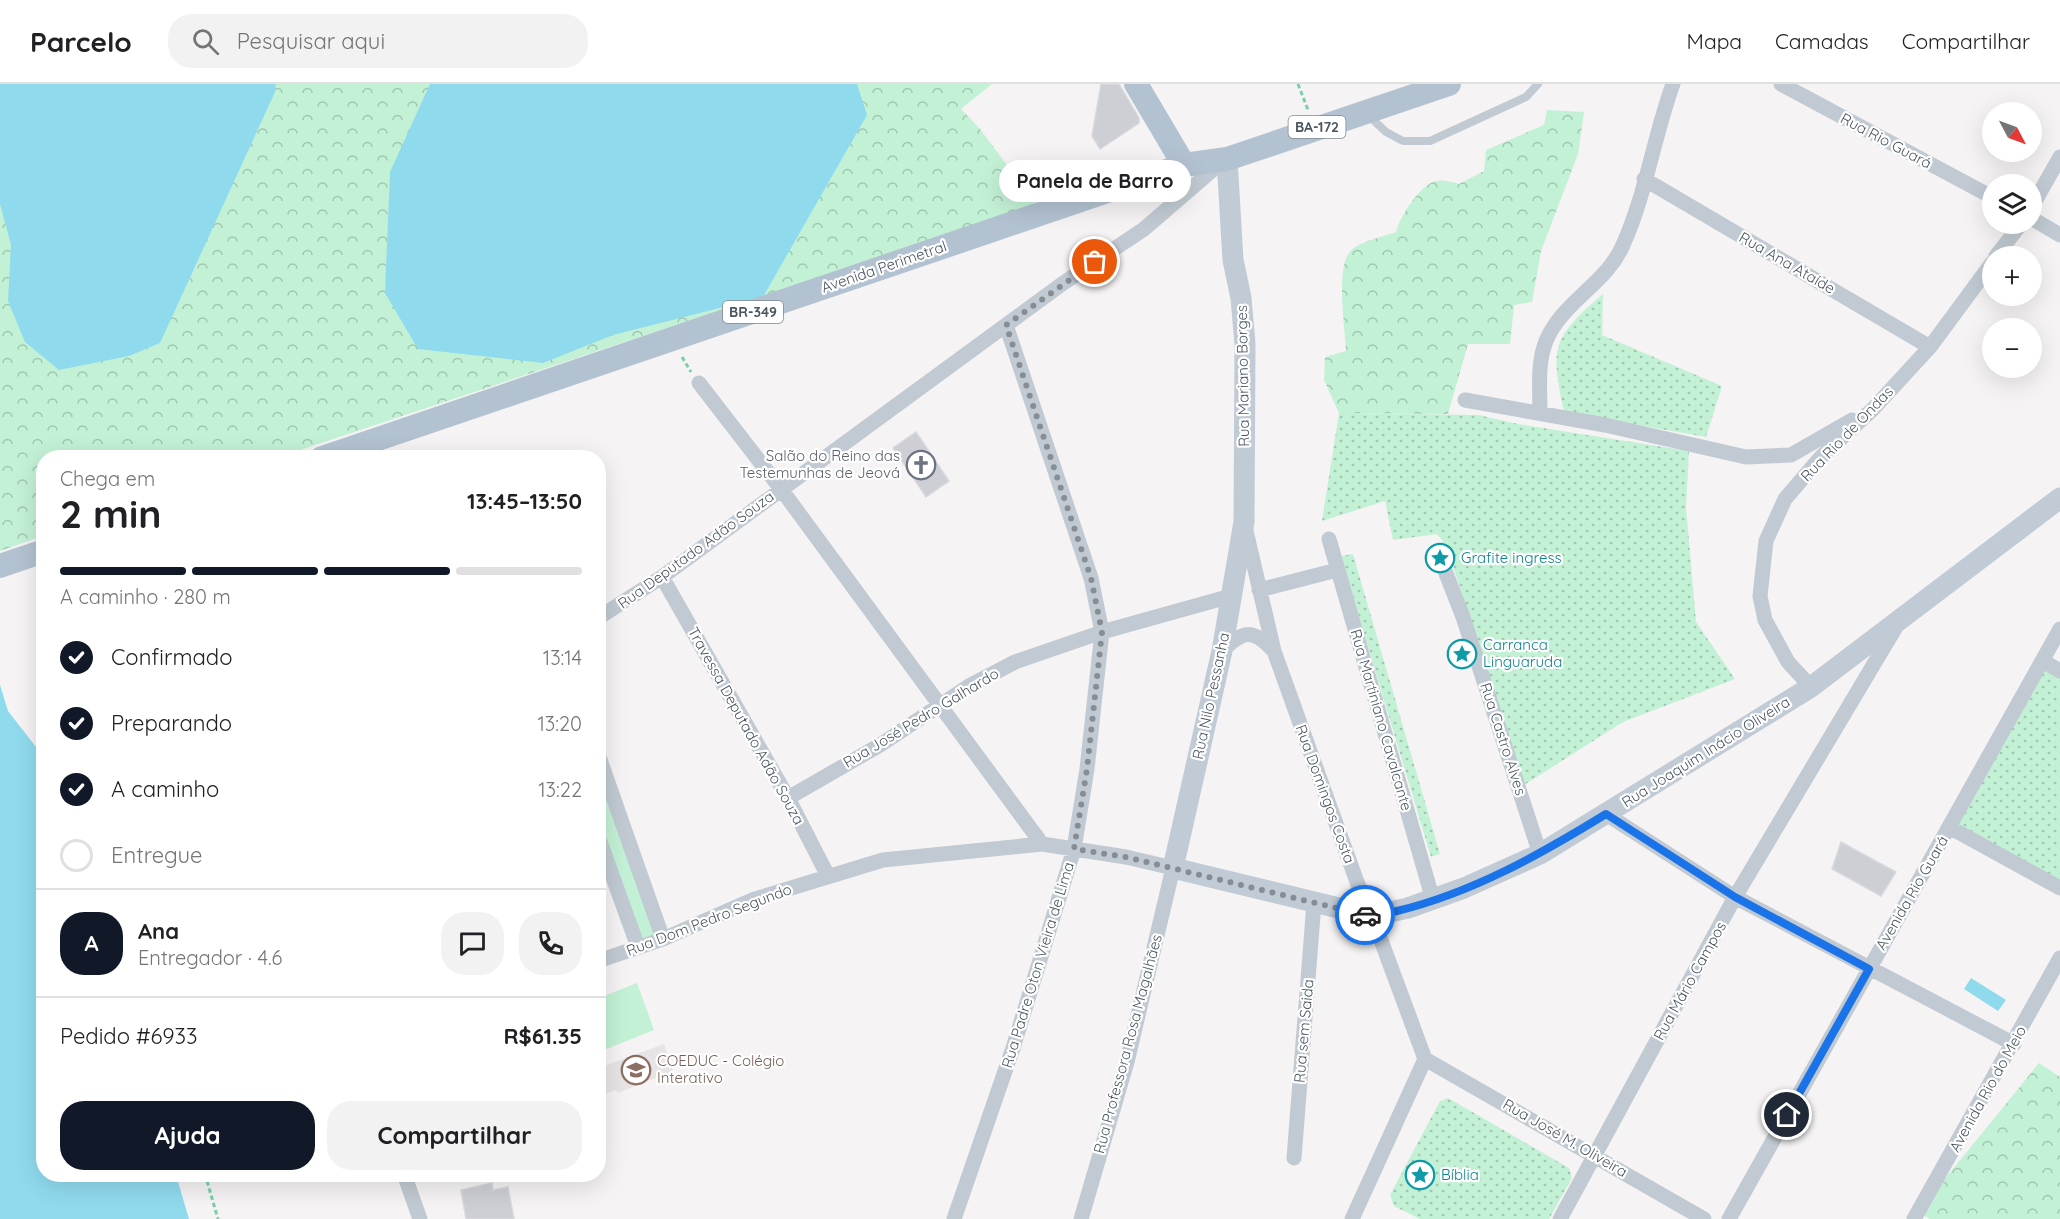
<!DOCTYPE html>
<html lang="pt">
<head>
<meta charset="utf-8">
<style>
	:root { --surface:#fff; --page:#f2f2f2; --text:#202124; --muted:#757577; --line:#e0e0e0; --accent:#111827 }
	body { margin:0; font-family:Quicksand,sans-serif; background:var(--page); color:var(--text); height:100vh; display:flex; flex-direction:column; font-size:22px; white-space:nowrap }
	* { box-sizing:border-box; margin:0 }
	p { font-size:20px; color:var(--muted) }
	.icon { flex:none; width:33px; height:33px; fill:none; stroke:currentColor; stroke-width:2; stroke-linecap:round; stroke-linejoin:round }
	.map { position:relative; flex:1; overflow:hidden }
	.panel { position:absolute; left:36px; top:366px; width:570px; height:732px; display:flex; flex-direction:column; background:var(--surface); border-radius:24px; box-shadow:0 6px 24px #0002 }
	.panel>* { flex:none }
	.needle { width:39px; rotate:131deg }
	.tools { position:absolute; left:1982px; top:18px; display:grid; gap:12px }
	.tools a { display:grid; place-items:center; width:60px; height:60px; border-radius:50%; background:var(--surface); box-shadow:0 6px 24px #0002; font-size:30px }
	.pin { position:absolute; display:grid; place-items:center; width:51px; height:51px; color:#fff; margin:-26px; border:3px solid #fff; border-radius:50%; box-shadow:0 2px 6px #0007 }
	.courier { position:absolute; display:grid; place-items:center; width:60px; height:60px; margin:-30px; border:4px solid #1a73e8; border-radius:50%; background:#fff; color:#222; box-shadow:0 2px 8px #0007 }
	.bubble { position:absolute; height:42px; border-radius:21px; background:var(--surface); box-shadow:0 6px 24px #0002; font-size:20px; font-weight:700; line-height:42px; text-align:center }
	.summary em { font-style:normal; font-weight:700 }
	.summary div { display:flex; flex-direction:column-reverse }
	.summary { display:flex; align-items:center; justify-content:space-between; height:102px; padding:0 24px }
	h1 { font-size:39px; font-weight:700; line-height:45px }
	.bar { display:grid; grid-template-columns:repeat(4,1fr); gap:9px 6px; align-content:center; height:72px; padding:0 24px }
	.bar i { height:8px; border-radius:4px; background:var(--line) }
	.bar .selected { background:var(--accent) }
	.bar p { grid-column:span 4 }
	.line { display:flex; align-items:center; gap:15px; padding:0 24px; border-top:2px solid var(--line) }
	.line div { flex:1 }
	.round { display:grid; place-items:center; flex:none; width:63px; height:63px; border-radius:24px; background:var(--page) }
	ol { padding:0 24px; list-style:none }
	li { display:flex; align-items:center; gap:18px; height:66px }
	li p { margin-inline-start:auto }
	li .icon { padding:6px; border-radius:50%; background:var(--accent); color:#fff; stroke-width:4 }
	li:last-child { color:var(--muted) }
	li i { width:33px; height:33px; border:3px solid var(--line); border-radius:50% }
	.cta { display:flex; gap:12px; margin-top:auto; padding:12px 24px }
	.cta a { flex:1; height:69px; border-radius:24px; background:var(--accent); color:#fff; font-size:24px; font-weight:700; line-height:69px; text-align:center }
	.cta a+a { background:var(--page); color:var(--text) }
	header { display:flex; align-items:center; gap:36px; box-sizing:border-box; height:84px; padding:0 30px; background:var(--surface); border-bottom:2px solid var(--line) }
	header strong { font-size:28px }
	nav { display:flex; gap:33px; margin-inline-start:auto; font-size:21px }
	.search { width:420px; height:54px; background:var(--page); display:flex; align-items:center; gap:15px; box-sizing:border-box; padding:0 21px; border-radius:24px; color:var(--muted); font-size:22px }
	.map>svg:first-child { display:block }
</style>
</head>
<body>
<header>
<strong>Parcelo</strong>
<div class="search"><svg class="icon" aria-label="search" viewBox="0 0 24 24"><circle cx="10" cy="10" r="6"/><path d="M15 15l6 6"/></svg>Pesquisar aqui</div>
<nav><a>Mapa</a><a>Camadas</a><a>Compartilhar</a></nav>
</header>
<div class="map">
<svg width="2060" height="1135" viewBox="0 0 2060 1135">
	<defs>
		<pattern id="grass-dots" width="8" height="8" patternUnits="userSpaceOnUse" patternTransform="scale(1.5)"><rect width="8" height="8" fill="#c3f1d5"/><path d="M2 2h.1M6 6h.1" fill="none" stroke="#a0c6b0" stroke-width="1.8" stroke-linecap="round"/></pattern>
		<pattern id="forest-crowns" width="20" height="18" patternUnits="userSpaceOnUse" patternTransform="scale(1.5)"><rect width="20" height="18" fill="#c3f1d5"/><path d="M2 6a3 3 0 1 1 6 0M12 15a3 3 0 1 1 6 0" fill="none" stroke="#a0c6b0"/></pattern>
	</defs>
	<rect width="100%" height="100%" fill="#f5f3f3"/>
	<!-- education -->
	<path fill="#e6e4e5" d="M664,960L673,987L618,1009L616,1006L599,1012V984Z"/>
	<!-- grass -->
	<path fill="url(#grass-dots)" d="M1603,210L1602,251L1722,302L1706,353L1564,328C1550,262 1552,254 1603,210Z
		M1339,329L1478,331L1518,340L1689,367L1686,423L1696,538L1735,595L1623,638L1524,701L1446,461L1437,450L1393,456L1385,417L1322,437Z
		M1353,470L1440,770L1431,773L1341,472Z
		M2043,577L2060,587V804L1949,743Z
		M1448,1014L1569,1084L1572,1094L1549,1135H1420L1394,1122L1390,1111L1440,1017Z"/>
	<!-- forest -->
	<path fill="url(#forest-crowns)" d="M0,0H992L961,25L980,45L1037,121L279,373L44,374L43,452L0,467Z
		M1547,26L1584,28L1578,70L1541,167L1532,218L1514,221L1510,260H1468L1448,330L1339,329L1324,296L1325,273L1346,267C1345,244 1336,186 1349,169C1358,157 1383,153 1396,148C1400,133 1417,106 1431,99C1439,94 1451,98 1459,100L1484,87L1486,66L1544,41Z
		M2039,979L2060,993V1135H1930L1918,1128Z"/>
	<!-- garden -->
	<path fill="#c3f1d5" d="M598,670L663,855L638,863L599,752Z
		M637,899L654,946L599,968V914Z"/>
	<!-- water -->
	<path fill="#90daee" d="M0,0H276L275,8L160,259L129,272L59,286L25,258L8,217L11,161L0,120Z
		M430,0H857L867,31L763,213L613,251L543,279L418,265L385,209L390,88Z
		M0,601L8,627L43,672L44,1090L176,1091L189,1135H0Z
		M1971,894L2006,916L1998,927L1964,905Z"/>
	<!-- building -->
	<path fill="#cdcfd5" stroke="#d7d9de" stroke-width="1.5" d="M1101,0H1119L1139,34V39L1100,65L1092,52Z
		M916,348L949,397L926,413L893,364Z
		M1841,758L1896,788L1881,812L1832,785Z
		M492,1099L493,1106L508,1103L514,1135H466L461,1106Z"/>
	<g fill="none" stroke-linecap="round" stroke-linejoin="round">
		<!-- path -->
		<path stroke="#7ad0a6" stroke-width="3" stroke-dasharray="4.5 3" stroke-linecap="butt" d="M1298,0L1308,26
			M682,273L691,288
			M205,1090L218,1135"/>
		<!-- lane -->
		<path stroke="#c1cad2" stroke-width="8" d="M1369,32L1386,48L1403,57H1430L1526,13L1538,0"/>
		<!-- street -->
		<path stroke="#c1cad2" stroke-width="15" d="M1781,0L1992,113
			M1644,95L1930,263
			M2031,124L2060,73
			M2031,134L2060,151
			M1996,172L2021,140
			M699,299L781,405L1042,760
			M1465,316L1605,341L1746,373L1791,371L1852,336
			M1540,329C1540,306 1537,279 1546,257C1562,218 1607,199 1623,161C1646,110 1654,52 1673,0
			M1246,447L1274,567L1357,798L1372,832L1425,975
			M1329,455L1433,816
			M1440,474L1463,533L1540,770
			M662,493L788,714L828,792
			M1259,506L1337,486
			M598,534L662,493L1062,200L1144,145L1224,76
			M1222,567C1243,547 1252,544 1272,565
			M2043,577L2060,587
			M1811,603L1788,578L1765,536L1760,512L1766,457L1785,415L1821,373L1873,325L1930,263L1992,179
			M598,670L663,855
			M788,714L880,661L969,602L1015,578L1102,548L1231,512
			M1606,730L1735,813L2014,960
			M1949,743L2060,804
			M598,752L638,863
			M598,877L663,855L752,816L883,776L1042,760L1126,773L1173,784L1127,978L1081,1135
			M1425,975L1704,1135
			M1294,1074L1314,819
			M404,1090L420,1135
			M954,1135L1013,964L1074,765L1087,685L1102,548L1091,494L1006,241
			M1352,1135L1425,975
			M1560,1135L1735,813L1896,543
			M1729,1135L2060,545
			M1914,1135L2060,874"/>
		<!-- secondary -->
		<path stroke="#c1cbd6" stroke-width="21" d="M1227,75L1233,176L1241,214L1245,260L1244,438L1222,567L1173,784L1372,832L1408,824L1464,804L1540,770L1811,603L2060,414"/>
		<!-- primary -->
		<path stroke="#b3c2d1" stroke-width="24" d="M1136,0L1184,81
			M322,374L1184,81L1227,75L1449,0
			M0,482L44,467"/>
	</g>
	<g fill="none" stroke-linecap="round" stroke-linejoin="round">
		<!-- done -->
		<path stroke="#868d94" stroke-width="6" stroke-dasharray="0 10.8" d="M1095,178L1006,241L1091,494L1102,548L1087,685L1074,765L1126,773L1365,831"/>
		<!-- route -->
		<path stroke="#1a73e8" stroke-width="8" d="M1365,831C1376,833 1386,829 1397,827C1472,809 1541,770 1606,730L1735,813L1869,885L1787,1031"/>
	</g>
	<!-- icons -->
	<defs>
		<g id="church-ring" transform="scale(1.5)"><circle r="9.5" fill="#fff" stroke="#6b7280" stroke-width="1.5"/><path d="M-1.2-6h2.4v3.5h3.3v2.4h-3.3V6h-2.4V-.1h-3.3v-2.4h3.3Z" fill="#6b7280"/></g>
		<g id="sight-ring" transform="scale(1.5)"><circle r="9.5" fill="#fff" stroke="#0f9aa8" stroke-width="1.5"/><path d="M0-6L1.8-2.2L6-1.7L2.9 1.2L3.7 5.4L0 3.3L-3.7 5.4L-2.9 1.2L-6-1.7L-1.8-2.2Z" fill="#0f9aa8"/></g>
		<g id="school-ring" transform="scale(1.5)"><circle r="9.5" fill="#fff" stroke="#8d6e63" stroke-width="1.5"/><path d="M0-5L7-2L0 1L-7-2ZM-4 1L0 2.5L4 1V4Q0 6-4 4Z" fill="#8d6e63"/></g>
	</defs>
	<g fill-rule="evenodd">
		<use href="#church-ring" x="921" y="381"/>
		<use href="#sight-ring" x="1440" y="474"/>
		<use href="#sight-ring" x="1462" y="570"/>
		<use href="#school-ring" x="636" y="986"/>
		<use href="#sight-ring" x="1420" y="1091"/>
	</g>
	<g text-anchor="middle" stroke-width="4.5" stroke-linejoin="round" paint-order="stroke">
		<!-- shield labels -->
		<g fill="#fff" stroke="#808990" stroke-width="1.5">
			<rect x="1288.5" y="32" width="57" height="22" rx="4.5"/>
			<rect x="723" y="217" width="60" height="22" rx="4.5"/>
		</g>
		<g font-size="14" font-weight="bold" fill="#4a5661">
			<text x="1317" y="48">BA-172</text>
			<text x="753" y="233">BR-349</text>
		</g>
		<!-- street labels -->
		<g font-size="15" fill="#4a5661" stroke="#fff">
			<text transform="translate(1886 57) rotate(28)" y="5">Rua Rio Guará</text>
			<text transform="translate(1787 179) rotate(30)" y="5">Rua Ana Ataíde</text>
			<text transform="translate(884 183) rotate(-19)" y="5">Avenida Perimetral</text>
			<text transform="translate(1243 292) rotate(-91)" y="5">Rua Mariano Borges</text>
			<text transform="translate(1847 350) rotate(-46)" y="5">Rua Rio de Ondas</text>
			<text transform="translate(696 466) rotate(-36)" y="5">Rua Deputado Adão Souza</text>
			<text transform="translate(1211 612) rotate(-78)" y="5">Rua Nilo Pessanha</text>
			<text transform="translate(921 634) rotate(-31)" y="5">Rua José Pedro Galhardo</text>
			<text transform="translate(1381 636) rotate(74)" y="5">Rua Martiniano Cavalcante</text>
			<text transform="translate(746 642) rotate(61)" y="5">Travessa Deputado Adão Souza</text>
			<text transform="translate(1503 655) rotate(72)" y="5">Rua Castro Alves</text>
			<text transform="translate(1706 668) rotate(-32)" y="5">Rua Joaquim Inácio Oliveira</text>
			<text transform="translate(1325 710) rotate(70)" y="5">Rua Domingos Costa</text>
			<text transform="translate(1912 809) rotate(-60)" y="5">Avenida Rio Guará</text>
			<text transform="translate(709 836) rotate(-21)" y="5">Rua Dom Pedro Segundo</text>
			<text transform="translate(1038 881) rotate(-73)" y="5">Rua Padre Oton Vieira de Lima</text>
			<text transform="translate(1690 897) rotate(-61)" y="5">Rua Mário Campos</text>
			<text transform="translate(1304 947) rotate(-85)" y="5">Rua sem Saida</text>
			<text transform="translate(1128 960) rotate(-75)" y="5">Rua Professora Rosa Magalhães</text>
			<text transform="translate(1988 1005) rotate(-61)" y="5">Avenida Rio do Meio</text>
			<text transform="translate(1565 1054) rotate(30)" y="5">Rua José M. Oliveira</text>
		</g>
		<!-- worship labels -->
		<g font-size="15" fill="#5b616d" stroke="#fff" text-anchor="end">
			<text x="900" y="377">Salão do Reino das<tspan x="900" dy="17">Testemunhas de Jeová</tspan></text>
		</g>
		<!-- culture labels -->
		<g font-size="15" fill="#0d838f" stroke="#fff" text-anchor="start">
			<text x="1461" y="479">Grafite ingress</text>
			<text x="1483" y="566">Carranca<tspan x="1483" dy="17">Linguaruda</tspan></text>
			<text x="1441" y="1096">Bíblia</text>
		</g>
		<!-- education labels -->
		<g font-size="15" fill="#785e54" stroke="#fff" text-anchor="start">
			<text x="657" y="982">COEDUC - Colégio<tspan x="657" dy="17">Interativo</tspan></text>
		</g>
	</g>
</svg>
<div class="tools">
<a><svg class="needle" viewBox="-14 -14 28 28"><path d="M0-13l5 13h-10z" fill="#e53935"/><path d="M0 13l5-13h-10z" fill="#757577"/></svg></a>
<a><svg class="icon" aria-label="layers" viewBox="0 0 24 24"><path d="M12 4l9 5-9 5-9-5zM3 14l9 5 9-5"/></svg></a>
<a>+</a>
<a>−</a>
</div>
<div class="pin" style="left:1095px;top:178px;background:#ea580c"><svg class="icon" aria-label="bag" viewBox="0 0 24 24"><path d="M5 8h14l-1 12H6zM9 8a3 3 0 0 1 6 0"/></svg></div>
<div class="pin" style="left:1787px;top:1031px;background:#1f2937"><svg class="icon" aria-label="home" viewBox="0 0 24 24"><path d="M3 11l9-7 9 7M6 9v11h12V9"/></svg></div>
<div class="courier" style="left:1365px;top:831px"><svg class="icon" aria-label="car" viewBox="0 0 24 24"><path d="M5 17H2v-5l4-1 3-4h7l3 4 3 1v5h-3M9 17h6M6 11h13"/><circle cx="7" cy="17" r="2"/><circle cx="17" cy="17" r="2"/></svg></div>
<div class="bubble" style="left:999px;top:76px;width:192px">Panela de Barro</div>
<section class="panel">
<div class="summary"><div><h1>2 min</h1><p>Chega em</p></div><em>13:45–13:50</em></div>
<div class="bar"><i class="selected"></i><i class="selected"></i><i class="selected"></i><i></i><p>A caminho · 280 m</p></div>
<ol>
<li><svg class="icon" aria-label="check" viewBox="0 0 24 24"><path d="M5 12l5 5 9-10"/></svg>Confirmado<p>13:14</p></li>
<li><svg class="icon" aria-label="check" viewBox="0 0 24 24"><path d="M5 12l5 5 9-10"/></svg>Preparando<p>13:20</p></li>
<li><svg class="icon" aria-label="check" viewBox="0 0 24 24"><path d="M5 12l5 5 9-10"/></svg>A caminho<p>13:22</p></li>
<li><i></i>Entregue</li>
</ol>
<div class="line" style="height:108px"><b class="round" style="background:var(--accent);color:#fff">A</b><div><b>Ana</b><p>Entregador · 4.6</p></div><a class="round"><svg class="icon" aria-label="chat" viewBox="0 0 24 24"><path d="M4 5h16v11H9l-5 4z"/></svg></a><a class="round"><svg class="icon" aria-label="phone" viewBox="0 0 24 24"><path d="M5 4h4l2 5-3 2q2 4 5 5l2-3 5 2v4C11 20 4 13 5 4z"/></svg></a></div>
<div class="line" style="height:78px"><div>Pedido #6933</div><b>R$61.35</b></div>
<div class="cta"><a>Ajuda</a><a>Compartilhar</a></div>
</section>
</div>
</body>
</html>
